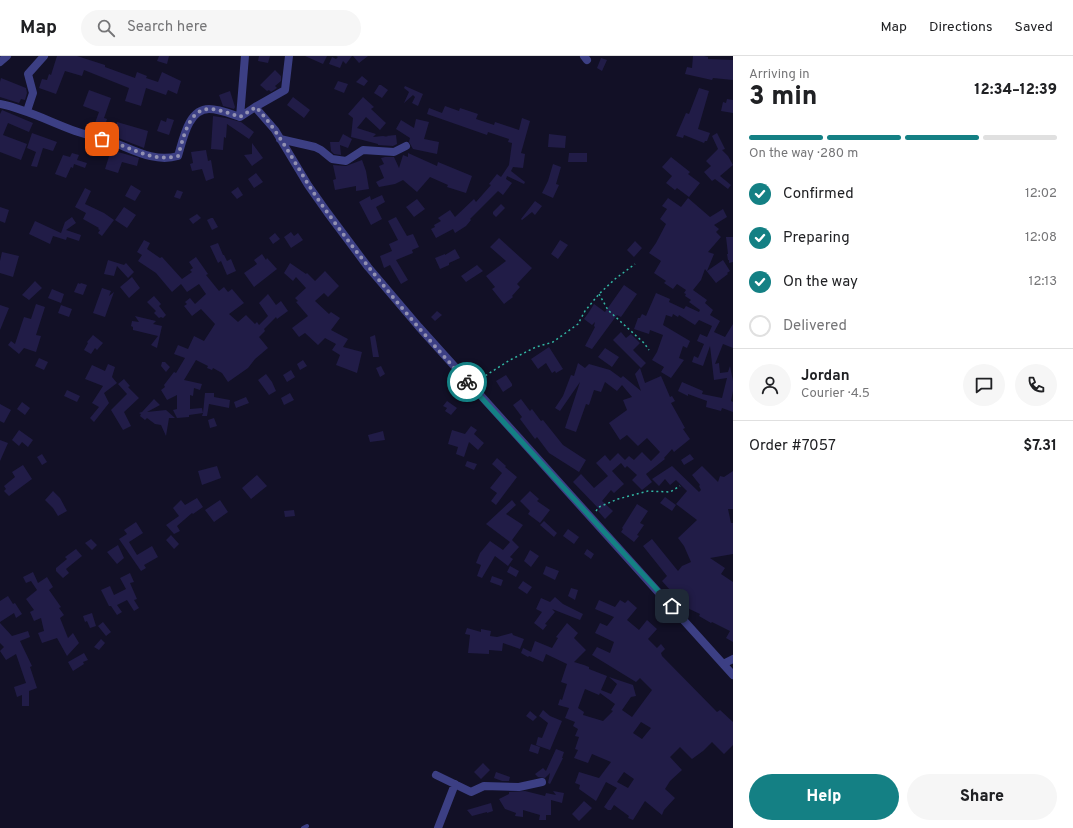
<!DOCTYPE html>
<html lang="en">
<head>
<meta charset="utf-8">
<style>
	:root { --surface:#fff; --page:#f6f6f6; --text:#202124; --muted:#757577; --line:#e0e0e0; --accent:#148084 }
	body { margin:0; font-family:Overpass,sans-serif; background:var(--page); color:var(--text); height:100vh; display:flex; flex-direction:column; font-size:15px; white-space:nowrap }
	* { box-sizing:border-box; margin:0 }
	p { font-size:13px; color:var(--muted) }
	.icon { flex:none; width:22px; height:22px; fill:none; stroke:currentColor; stroke-width:2; stroke-linecap:round; stroke-linejoin:round }
	.map { position:relative; flex:1; overflow:hidden }
	.drawer { display:flex; flex-direction:column; background:var(--surface); width:340px }
	.drawer>* { flex:none }
	.pin { position:absolute; display:grid; place-items:center; width:34px; height:34px; color:#fff; margin:-17px; border-radius:8px; box-shadow:0 2px 6px #0006 }
	.courier { position:absolute; display:grid; place-items:center; width:40px; height:40px; margin:-20px; border:3px solid #148084; border-radius:50%; background:#fff; color:#222; box-shadow:0 1px 5px #0007 }
	.summary em { font-style:normal; font-weight:800 }
	.summary div { display:flex; flex-direction:column-reverse }
	.summary { display:flex; align-items:center; justify-content:space-between; height:68px; padding:0 16px }
	h1 { font-size:26px; font-weight:800; line-height:30px }
	.bar { display:grid; grid-template-columns:repeat(4,1fr); gap:6px 4px; align-content:center; height:48px; padding:0 16px }
	.bar i { height:5px; border-radius:3px; background:var(--line) }
	.bar .selected { background:var(--accent) }
	.bar p { grid-column:span 4 }
	.line { display:flex; align-items:center; gap:10px; padding:0 16px; border-top:1px solid var(--line) }
	.line div { flex:1 }
	.round { display:grid; place-items:center; flex:none; width:42px; height:42px; border-radius:21px; background:var(--page) }
	ol { padding:0 16px; list-style:none }
	li { display:flex; align-items:center; gap:12px; height:44px }
	li p { margin-inline-start:auto }
	li .icon { padding:4px; border-radius:50%; background:var(--accent); color:#fff; stroke-width:4 }
	li:last-child { color:var(--muted) }
	li i { width:22px; height:22px; border:2px solid var(--line); border-radius:50% }
	.action { display:flex; gap:8px; margin-top:auto; padding:8px 16px }
	.action a { flex:1; height:46px; border-radius:24px; background:var(--accent); color:#fff; font-size:16px; font-weight:800; line-height:46px; text-align:center }
	.action a+a { background:var(--page); color:var(--text) }
	header { display:flex; align-items:center; gap:24px; box-sizing:border-box; height:56px; padding:0 20px; background:var(--surface); border-bottom:1px solid var(--line) }
	header strong { font-size:19px }
	nav { display:flex; gap:22px; margin-inline-start:auto; font-size:14px }
	.search { width:280px; height:36px; background:var(--page); display:flex; align-items:center; gap:10px; box-sizing:border-box; padding:0 14px; border-radius:22px; color:var(--muted); font-size:15px }
	main { display:flex; flex:1; min-height:0 }
	.map>svg:first-child { display:block }
</style>
</head>
<body>
<header>
<strong>Map</strong>
<div class="search"><svg class="icon" aria-label="search" viewBox="0 0 24 24"><circle cx="10" cy="10" r="6"/><path d="M15 15l6 6"/></svg>Search here</div>
<nav><a>Map</a><a>Directions</a><a>Saved</a></nav>
</header>
<main>
<div class="map">
<svg width="733" height="772" viewBox="0 0 733 772">
	<rect width="100%" height="100%" fill="#121026"/>
	<!-- building -->
	<path fill="#211c47" fill-rule="evenodd" d="M57,0H77L105,9V11L135,22L137,16L147,20L146,22L158,26L162,16L181,25L177,38L168,34L166,39L146,32L141,50L125,45L129,32L84,14L82,20L65,15L56,38L39,32L42,23L47,24L49,18L51,19Z
		M159,0H169L167,8L157,5Z
		M259,0H270L268,7L258,5Z
		M305,0H327L323,8Z
		M336,0H352L346,8L343,5L340,12L329,8L332,1L336,3L338,1Z
		M353,0H368L359,7Z
		M693,0H704L708,1V3L733,4V24L713,22L712,24L685,18L687,11L692,12Z
		M601,2L607,4L602,15L597,12Z
		M275,14L281,20V25L275,30L277,32L271,36L269,34L267,35L260,29Z
		M362,20L368,25L364,30L356,26Z
		M1,22L26,32L27,37L25,44L21,43L19,47L0,41V26Z
		M338,25L348,28L344,37L334,33Z
		M379,29H381L388,34L382,42L374,37Z
		M405,30L423,38L418,50L412,47L415,41L413,39L404,47L409,36L404,32Z
		M699,32L709,35L698,73L710,77L707,85H705L704,87L684,79L683,82L676,80L686,57L689,58Z
		M89,34L111,42L104,62L107,63L105,70L95,67L99,56L83,50Z
		M230,35L235,51L234,53L223,50L219,39Z
		M293,41L310,54L304,62L287,49Z
		M363,41L374,51L371,53L386,67L380,74L366,61L357,72L376,78L373,81L383,80L388,81L386,80L396,79L397,88L393,90L378,89V88L351,81L353,62L348,58Z
		M727,43L733,44V57L721,55L723,46L726,47Z
		M445,50L459,55L460,52L478,58L476,63L494,69L495,66L519,74L522,62L530,65L521,97L525,98L523,112L513,111L511,115L525,126L524,128L507,120L506,123L512,127L503,139L498,135L470,163L471,164L466,170L455,177L453,173L436,182L431,173L435,171L434,169L441,165L438,162L450,154L455,161L474,143L476,146L491,129L489,128L497,118L501,121L509,109L512,87L508,86L509,83L488,76L487,79L427,58L429,52L442,57Z
		M2,54L33,67L29,76L8,67L3,79L27,88L21,104L0,96V58Z
		M213,60L226,62L241,66L254,76L249,83L227,68L226,82L224,81L223,94L211,93Z
		M167,62L174,64L169,79L157,75L161,64L166,66Z
		M416,63L429,66L424,83L439,86L437,98L413,93L409,86L410,82L396,73L401,64L414,72Z
		M117,66L148,75L144,92L113,80Z
		M32,77L57,86L53,95L43,92L37,111L31,110L36,96L27,92Z
		M717,77L725,93L722,94L728,100L733,109L720,120L731,129L728,133L715,123L712,125L704,116L711,110L706,105L718,93L712,80Z
		M343,78L352,83L348,92L340,89L341,99L334,98L331,95L330,86H339Z
		M549,78L566,80L565,92L548,91Z
		M252,87L263,102L252,110L244,99L252,98Z
		M111,94L139,102L137,110L122,106L118,117L105,113Z
		M206,94L208,105L211,104L214,122L206,125L202,113L192,115L190,108L193,107L191,96Z
		M72,97L79,99L77,104L87,107L85,112L74,108L73,112L71,111L66,122L55,118L63,99L70,101Z
		M408,97L437,110L438,106L472,120L466,137L447,131L448,129L430,121L417,136L403,124L395,128L379,131L376,126L384,122L379,110L384,108L381,102L385,101H394L399,112L403,99L408,101Z
		M569,97H587V106H568Z
		M671,101L690,116L688,118L700,127L689,141L677,132L675,134L666,127L672,120L662,111Z
		M362,104L366,115L369,133L356,135V130L335,134L333,124L336,123L333,109L346,110Z
		M553,108L561,111L556,128L559,129L553,142L542,137L548,125Z
		M256,117L263,126L254,132L248,123Z
		M131,129L141,135L135,145L125,140Z
		M238,131L243,139L237,143L231,136Z
		M85,132L91,135L85,148L104,157L114,164L102,180L98,177L100,174L98,173L99,172L83,163L86,157L75,151Z
		M177,134L183,136L180,143L174,141Z
		M382,139L385,146L376,151L382,163L371,169L359,146L370,140L371,144Z
		M668,142L681,151L688,142L710,161L723,153L727,161L714,169L719,173L716,176L721,181L708,196L714,198L707,215L723,204L730,215L727,217L728,218L716,227L705,213L701,224L693,234L707,244L705,247L713,254L710,259L720,265L714,276L725,281L733,268V292L723,288L715,308L719,307L720,317L728,316L730,310L733,325V335L731,345L733,346V356L722,352L721,355L706,351L707,345L688,338V340L678,335L682,326L703,335L702,338L722,342L727,322L714,324L710,290L703,310L692,306L694,300L698,302L704,288L697,285L700,278L707,281L712,270L699,264L695,269L679,259L678,261L673,258L672,261L666,259L663,269L690,285L687,292L683,290L679,302L684,304L671,322L661,316L664,311L652,304L657,296L663,279L650,274L649,278L634,273L638,262H640L642,258L646,260L656,237L670,243L669,246L684,253L686,250L699,256L700,254L689,246L691,244L685,240L686,238L684,237L686,234L677,228L673,233L664,227L666,225L654,217L661,205L649,197L656,187L666,168L660,163L667,153L662,150Z
		M417,143L425,153L414,161L406,151Z
		M535,145L542,150L535,159L532,156L522,164L521,163Z
		M501,148L505,152L496,161L493,158V156Z
		M0,151L9,154L5,167L0,165Z
		M124,151L136,159L127,172L115,164Z
		M197,158L201,162L193,168L189,163Z
		M72,161L76,167L66,174L81,179L79,185L67,181L66,184L53,180L50,188L29,178L35,165L61,177L65,166Z
		M396,161L407,180L413,178L419,191L412,194L413,197L396,204L408,224L401,228L390,209L384,212L380,200L392,195L389,188L398,184L388,165Z
		M211,162H213L218,171L212,174L207,164Z
		M291,176L294,180L298,177L303,184L291,192L284,181Z
		M275,177L280,183L273,188L269,182Z
		M726,181H733V206L729,207V204H728L727,198H728Z
		M499,182L532,212L517,228L520,231L512,240L513,241L504,248L492,233L495,231L486,220L506,205L490,191Z
		M144,184L150,187L147,193L160,202L162,201L182,223L192,216L190,214L193,212L189,206L196,201L208,218L206,219L219,235L224,231L228,236L232,233L244,247L229,258L238,266L246,259L255,268L257,266L259,269L268,260L259,247L268,238L276,249L281,245L288,255L277,263L276,261L264,273L265,275L259,281L268,292L255,303L248,312L228,326L222,317L213,312L212,314L207,312L208,310L196,304L184,324L202,328L200,334L194,332L193,340L190,339V353L202,352L203,357L205,337H214V341L230,344L229,352L209,348L207,360H202L203,357L189,359V361L177,362L173,354L177,353V339L167,344L161,334L165,331L164,329L174,316L176,317L185,302L174,298L178,289L188,293L194,280L204,285L215,268L201,253L192,260L184,250L187,248L185,246L190,242L195,248L206,238L199,228L187,236L181,228L172,236L156,217L138,205L142,199L137,196Z
		M560,184L568,189L558,203L551,198Z
		M635,185L642,192L634,201L627,194Z
		M218,187L223,199H224L227,205L231,203L236,215L227,219L221,205L218,207L210,190Z
		M455,193L460,202L449,207V209L440,213L435,202L445,198V199Z
		M2,196L19,200L13,221L0,217V205Z
		M262,198L266,204L267,202L277,213L254,231L244,217L257,208L254,204Z
		M108,204L124,209L126,207L134,216L128,222L117,210L114,220L104,218Z
		M290,207L306,218L307,217L315,225L325,215L339,230L328,241L324,237L315,245L329,258L331,256L340,262L331,274L348,283L343,291L362,296L357,317L336,309L340,299L332,294L336,288L325,282L318,289L305,277L299,281L292,272L308,260L296,246L298,245L295,242L306,232L296,221L293,225L284,217Z
		M477,209L483,215L466,226L461,220Z
		M132,221L140,232L129,242L120,231Z
		M35,225L42,232L29,244L22,239Z
		M78,227L80,228L81,227L87,229L83,239L74,236Z
		M624,229L637,238L621,261L617,259L592,293L585,290L595,271L594,270L595,266L592,269L584,263L589,256L594,248L605,256Z
		M102,232L111,235L109,240L114,236L105,261L93,257Z
		M52,233L64,238L61,247L48,242Z
		M154,240L161,248L159,250L166,259L163,262L161,261L159,262L154,257L156,255L147,246Z
		M36,248L45,251L36,279L41,280L36,296L24,292L19,298L8,289L11,285L15,288L24,261L31,263Z
		M0,249L9,252L0,274Z
		M61,249L72,253L69,261L58,257Z
		M437,255L442,259L435,265L431,261Z
		M135,260L156,265L153,268L162,270L157,292L151,289L158,280L133,274V271L131,270L132,265L139,266Z
		M621,276L626,282L631,278L640,287L633,294L646,307L641,312L613,284Z
		M93,279L103,287L97,294L95,292L91,298L84,294L88,287L87,286Z
		M375,279L379,301H373L370,281Z
		M549,291L563,313L556,317L555,315L552,317L546,307L538,313L531,303Z
		M605,292L619,301L612,311L598,301Z
		M39,302L48,306L44,314L35,310Z
		M303,304L307,310L300,314L297,308Z
		M162,306H165L170,311L166,316L161,310Z
		M578,307L585,312L589,308L610,314L621,322L623,320L641,335L635,318L640,312L645,327L661,320L670,341L672,340L675,345L671,347L685,372L683,373L690,383L674,396L672,393L664,402L665,403L646,418L652,426L642,434L632,424L637,419L627,410L625,412L621,407L612,415L624,428L614,437L611,434L602,445L613,455L605,463L598,455L600,454L573,426L581,418L594,432L608,420L596,407L605,399L610,405L618,397L625,404L629,400L634,404L642,396L651,405L660,396L647,382L638,390L627,379L620,384L609,367L627,354L623,344L632,341L622,329L617,335L605,326L601,336L594,334L589,349L586,348L576,376L565,372L580,326L560,355L555,352L563,340L571,319L574,320Z
		M108,308L115,311L112,321L117,327L104,337L109,347L94,366L90,362L99,351L92,347L103,330L85,323L92,309L105,315Z
		M381,310L385,318L380,321L376,312Z
		M291,314L295,321L287,326L283,319Z
		M266,318L272,326L276,335L269,339L258,324Z
		M506,319L512,328V330L503,336L496,325Z
		M124,323L130,330L128,331L139,342L124,356L131,370L123,374L111,354L127,338L118,328Z
		M67,334L80,340L77,346L64,340Z
		M290,337L294,344L284,349L281,342Z
		M246,341L249,347L236,352L234,346Z
		M154,343L160,349L147,356L166,354L175,362H169L166,380L161,369L155,368L147,362L145,364L140,360L141,358L139,357L142,356Z
		M521,343L530,355L532,353L541,365L543,364L563,389L586,404L579,416L549,397L537,381L535,383L520,363L522,361L513,349Z
		M447,345L457,352L451,359L445,355L447,352L443,350Z
		M22,346L30,352L25,359L17,353Z
		M0,348L11,354L4,367L0,365Z
		M214,362L217,370L210,372L208,364Z
		M471,370L477,374L474,378L484,387L478,394L469,386L464,401L456,398L458,391L448,388L452,374L465,378Z
		M19,374L33,384L28,391L22,386L19,390L12,384Z
		M383,375L385,384L370,386L368,379Z
		M0,384L8,387L0,405Z
		M42,398L47,406L42,409L37,401Z
		M690,398L694,403L684,409L681,404Z
		M497,402L506,410L505,411L517,421L496,449L491,445L497,437L490,432L502,417L492,408Z
		M467,405L477,408L474,414L465,410Z
		M23,409L32,423L9,440L4,435L6,433L4,430L15,421L12,416Z
		M217,410L221,422L202,429L198,415Z
		M672,410L699,436L701,434L699,430L700,429L692,419L702,410L718,426L720,420L724,421L733,415V453H728L731,467H733V498L710,502L725,512L721,518L733,526V586L726,582L730,575L712,566L711,567L699,560L700,558L681,549L668,536L670,534L662,525L667,520L643,490L652,483L678,515L682,510L691,506L684,490L678,482L697,464L676,448L687,435L676,424L670,429L665,423L659,430L652,423Z
		M257,419L267,430L251,443L242,432Z
		M53,435L60,442L67,455L58,460L53,452L45,444Z
		M530,435L539,443L537,445L550,454L540,467L528,458L530,455L520,445Z
		M665,441L676,449L672,455L660,447Z
		M197,442L203,451L193,458L192,457L177,470L180,475L174,478L166,469L179,460L173,452L181,444L185,449Z
		M220,444L228,456L214,466L205,454Z
		M512,444L516,449L506,458L523,469L512,484L519,491L510,501L513,503L508,510L495,500L482,522L477,520L481,509L476,507L480,497L490,485L503,494L510,486L486,468Z
		M637,448L648,455L640,467L644,469L637,479L639,480L634,486L621,476L623,473L622,472Z
		M294,454L295,460L285,461L284,455Z
		M544,465L557,477L554,481L540,469Z
		M136,466L143,477L129,486L137,499L152,490L158,501L144,509L146,512L141,515L119,483L127,478L124,474Z
		M568,473L579,481L574,488L563,480Z
		M171,479L179,488L174,493L166,484Z
		M91,483L97,489L92,494L85,487Z
		M118,489L124,502L117,508L107,496Z
		M76,493L82,500L66,513L69,517L63,522L56,515V512L67,503L65,501Z
		M587,493L594,498L591,503L584,498Z
		M530,494L539,500L531,511L524,505Z
		M510,510L519,515L516,521L507,516Z
		M546,510L559,515L555,524L543,518Z
		M33,516L38,527L47,521L53,531L49,534L61,551L59,552L64,559L60,562L68,582L73,577L79,587L67,600L57,582L42,587L38,577L44,575L41,562L34,565L30,556L34,554L26,543L37,534L31,525L26,527L23,521Z
		M130,517L134,526L130,527L137,543L134,544L139,552L134,555L127,544L117,549L122,556L117,559L111,550H109L101,534L110,530L114,539L126,533L120,522Z
		M492,520L503,524L501,530L490,526Z
		M523,525L532,531L527,538L518,532Z
		M571,532L578,534L575,544L568,540Z
		M8,540L13,548L15,547L22,558L16,562L14,557L0,566V545Z
		M555,541L563,548L583,558L580,564L552,553L555,556L545,568L547,569L543,574L534,567L542,556L536,553L541,542L550,546Z
		M599,544L615,551L620,544L625,547L628,544L637,552L627,564L639,574L647,564L657,573L648,583L657,592L661,588L665,593L661,597L662,600L717,656L720,654L733,666V689L724,698L712,686L703,695L692,703L680,691L670,701L682,714L670,725L665,733L675,742L664,754L662,759L645,745L633,764L628,762L629,760L614,749L611,754H608L604,751L617,732L606,726L596,745L579,733L580,729L575,727L579,716L599,722L611,706L592,698L588,707L574,702L578,694L575,693L579,681L575,680L578,673L573,670L575,666L565,662L569,652L558,649L560,643L562,644L567,628L561,626L567,608L546,598L543,606L529,600L528,601L521,597L523,592L531,596L535,585L552,592L558,582L556,581L567,567L578,577L574,582L586,594L574,606L584,609L589,611V613L607,620L601,634L611,638L617,628L609,621L633,629L636,640L631,641L622,654L632,661L652,634L640,622L636,626L592,599L597,591L610,597L614,586L595,577L600,567L607,570L614,561L595,553ZM585,633L599,639L600,637L615,648L611,654L613,655L603,665L583,659L584,656L578,652ZM641,666L651,672L642,683L633,677ZM624,716L634,723L628,732L617,726Z
		M92,557L96,570L90,572L87,565L85,566L83,560Z
		M103,566L111,576L106,580L98,570Z
		M0,567L12,580L28,575L30,581L20,585L32,610L30,611L37,632L29,635V650H22V639L17,641L14,631L26,627L16,598L6,604L0,595L4,591L0,587Z
		M467,572L481,576V573L491,575L490,580L497,581L512,577L513,579L524,583L520,593L503,587L502,595L489,594V598L468,597L470,579L465,578Z
		M101,583L105,587L99,594L94,591Z
		M84,597L88,604L83,606L84,608L73,615L68,606Z
		M543,654L550,660L562,665L550,694L536,689L538,681L542,682L548,667L539,660Z
		M530,655L537,661L533,665L526,660Z
		M531,688L540,691L538,698L529,695Z
		M556,693L564,696L562,702H563L550,728L548,727L550,717L545,722L538,721L535,718L543,712L546,715Z
		M483,707L490,714L481,723L474,716Z
		M496,716L510,721L509,725H502L494,722Z
		M525,735L545,740L546,737L556,739L553,735L564,737L562,747L551,744V759H546V764H539L540,759L523,754V761L515,760L516,757L505,753L499,743L509,738V736Z
		M584,745L592,752L579,765L572,758Z
		M491,747L493,755L487,757V756L472,760L467,754Z"/>
	<g fill="none" stroke-linecap="round" stroke-linejoin="round">
		<!-- path -->
		<path stroke="#32b6a3" stroke-width="1.5" stroke-dasharray="2 3" stroke-linecap="butt" d="M599,238L608,254L644,287L649,294
			M477,325L510,304L536,291L553,286L578,268L585,255L599,238L615,223L635,208
			M596,455L599,451L618,443L648,435L670,436L680,430"/>
		<!-- service -->
		<path stroke="#3c3f84" stroke-width="4" d="M303,772L307,770"/>
		<!-- minor -->
		<path stroke="#3c3f84" stroke-width="8" d="M245,0L240,61L255,51L275,74L308,129L327,156L368,211L419,271L733,619
			M584,0L587,4
			M0,6L7,0
			M0,48C26,53 50,66 75,75C86,79 99,81 110,85C132,93 154,107 178,100C183,84 188,53 209,53C219,53 231,58 240,61
			M255,51L285,34L289,0
			M27,55L33,37L28,18L44,0
			M280,83L315,91L321,94L332,103L346,105L363,94L394,96L406,90
			M723,608L733,603
			M436,719L471,736L484,730L519,731L542,726
			M438,772L455,728"/>
	</g>
	<g fill="none" stroke-linecap="round" stroke-linejoin="round">
		<!-- done -->
		<path stroke="#9291b2" stroke-width="4" stroke-dasharray="0 7.2" d="M102,83C128,89 151,107 178,100C183,84 188,53 209,53C219,53 231,58 240,61L256,51C283,80 299,117 322,149C366,211 416,270 467,326"/>
		<!-- route -->
		<path stroke="#148084" stroke-width="5" d="M467,326L672,550"/>
	</g>
</svg>
<div class="pin" style="left:102px;top:83px;background:#ea580c"><svg class="icon" aria-label="bag" viewBox="0 0 24 24"><path d="M5 8h14l-1 12H6zM9 8a3 3 0 0 1 6 0"/></svg></div>
<div class="pin" style="left:672px;top:550px;background:#1f2937"><svg class="icon" aria-label="home" viewBox="0 0 24 24"><path d="M3 11l9-7 9 7M6 9v11h12V9"/></svg></div>
<div class="courier" style="left:467px;top:326px"><svg class="icon" aria-label="bike" viewBox="0 0 24 24"><circle cx="6" cy="16" r="4"/><circle cx="18" cy="16" r="4"/><path d="M6 16l4-8h5l3 8M10 8l3 8H6M13 5h3"/></svg></div>
</div>
<section class="drawer">
<div class="summary"><div><h1>3 min</h1><p>Arriving in</p></div><em>12:34–12:39</em></div>
<div class="bar"><i class="selected"></i><i class="selected"></i><i class="selected"></i><i></i><p>On the way · 280 m</p></div>
<ol>
<li><svg class="icon" aria-label="check" viewBox="0 0 24 24"><path d="M5 12l5 5 9-10"/></svg>Confirmed<p>12:02</p></li>
<li><svg class="icon" aria-label="check" viewBox="0 0 24 24"><path d="M5 12l5 5 9-10"/></svg>Preparing<p>12:08</p></li>
<li><svg class="icon" aria-label="check" viewBox="0 0 24 24"><path d="M5 12l5 5 9-10"/></svg>On the way<p>12:13</p></li>
<li><i></i>Delivered</li>
</ol>
<div class="line" style="height:72px"><a class="round"><svg class="icon" aria-label="person" viewBox="0 0 24 24"><circle cx="12" cy="8" r="4"/><path d="M4 21q1-7 8-7t8 7"/></svg></a><div><b>Jordan</b><p>Courier · 4.5</p></div><a class="round"><svg class="icon" aria-label="chat" viewBox="0 0 24 24"><path d="M4 5h16v11H9l-5 4z"/></svg></a><a class="round"><svg class="icon" aria-label="phone" viewBox="0 0 24 24"><path d="M5 4h4l2 5-3 2q2 4 5 5l2-3 5 2v4C11 20 4 13 5 4z"/></svg></a></div>
<div class="line" style="height:52px"><div>Order #7057</div><b>$7.31</b></div>
<div class="action"><a>Help</a><a>Share</a></div>
</section>
</main>
</body>
</html>
